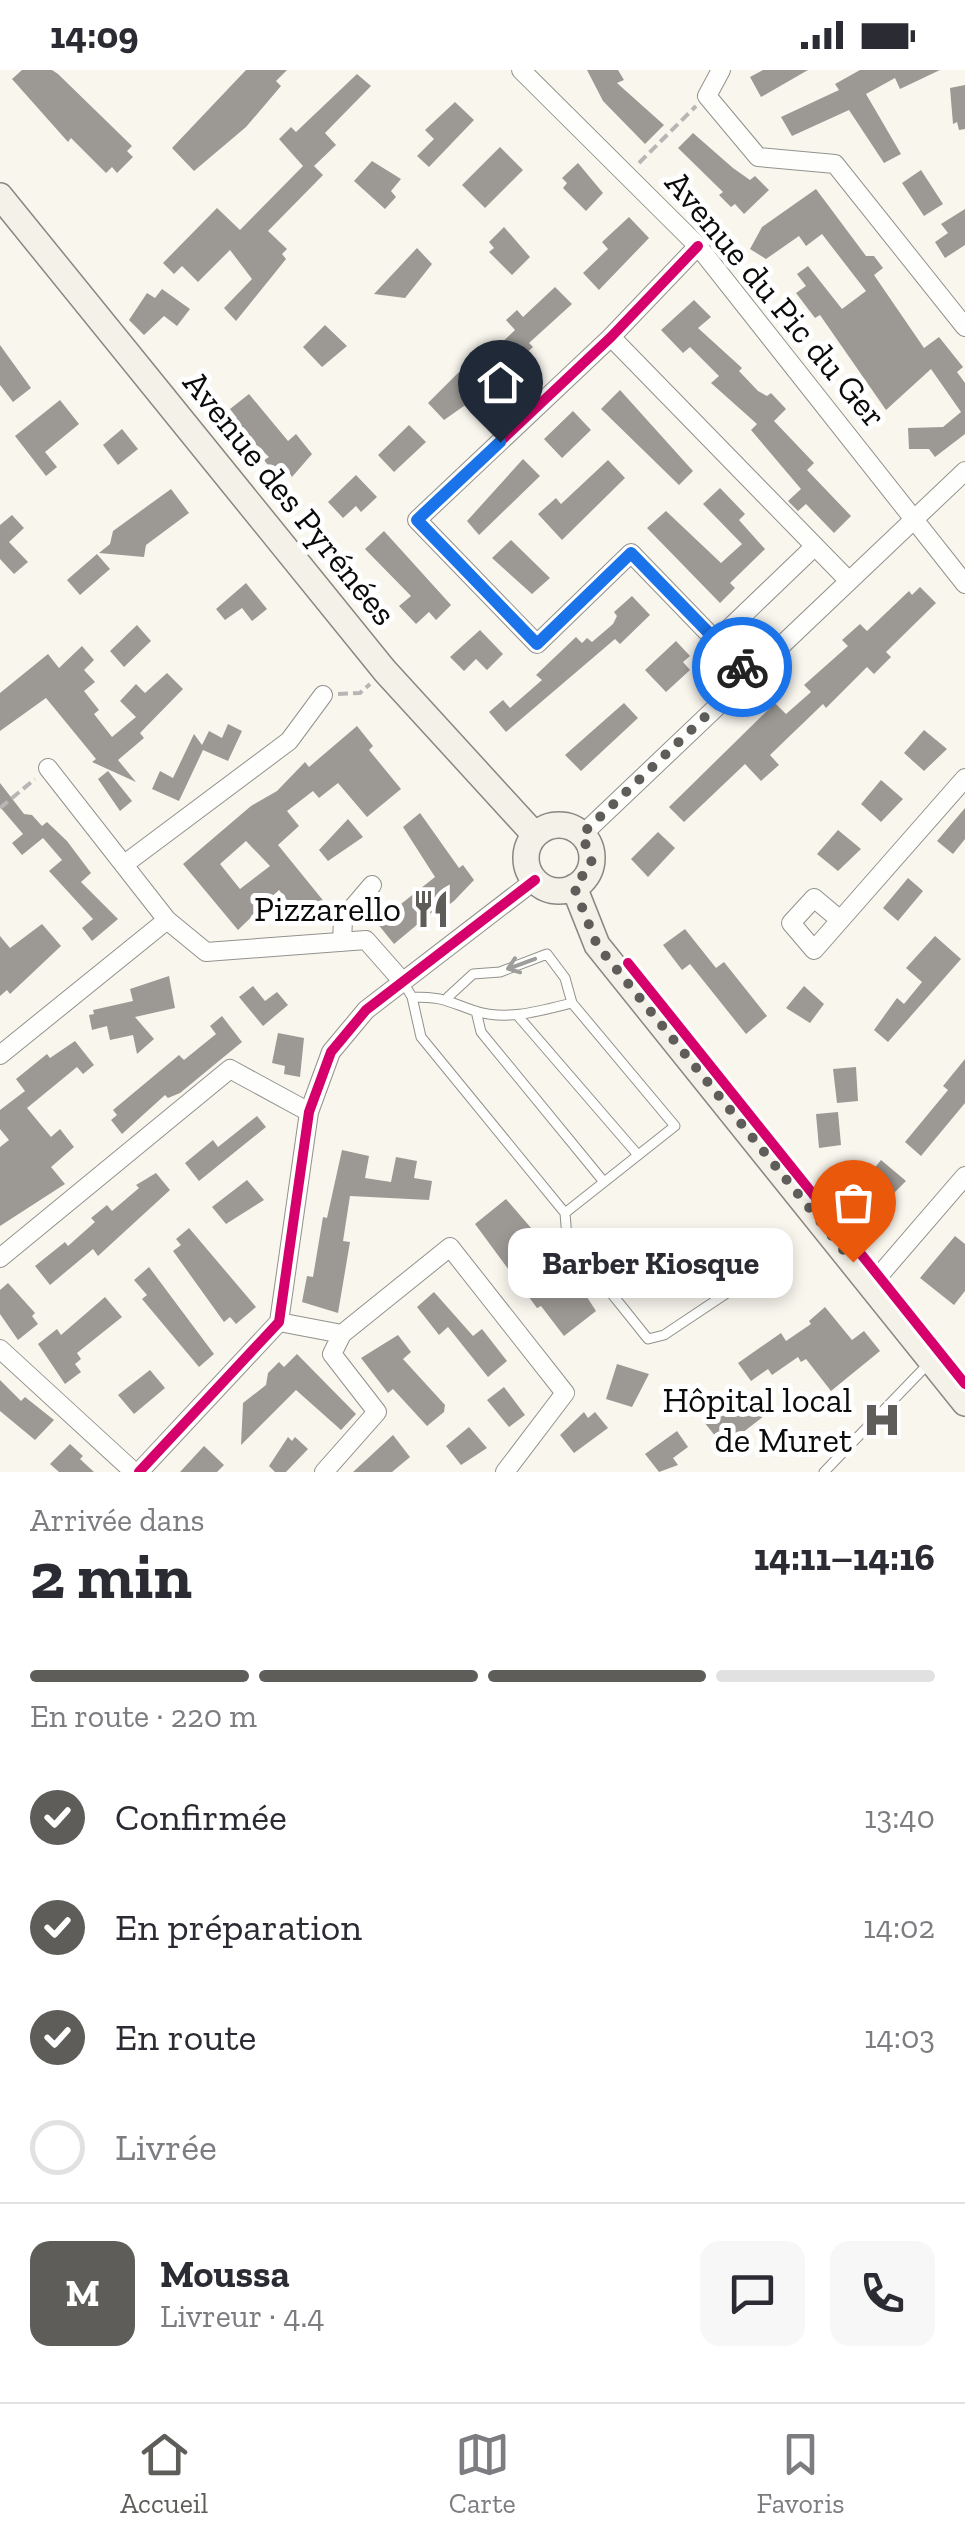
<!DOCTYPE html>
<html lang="fr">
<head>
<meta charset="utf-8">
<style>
	:root { --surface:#fff; --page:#f7f7f7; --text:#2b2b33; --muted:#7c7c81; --line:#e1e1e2; --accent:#5e5d5a }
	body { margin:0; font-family:"Zilla Slab",serif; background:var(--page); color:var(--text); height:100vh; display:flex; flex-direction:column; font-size:38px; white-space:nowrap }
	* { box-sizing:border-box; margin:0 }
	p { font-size:32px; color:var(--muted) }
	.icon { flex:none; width:55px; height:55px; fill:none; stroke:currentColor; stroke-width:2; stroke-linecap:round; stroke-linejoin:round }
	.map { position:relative; height:1402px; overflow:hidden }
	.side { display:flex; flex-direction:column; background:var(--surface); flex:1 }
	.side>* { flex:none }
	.pin { position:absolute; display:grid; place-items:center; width:85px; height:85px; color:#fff; margin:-102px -42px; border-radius:50% 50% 50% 0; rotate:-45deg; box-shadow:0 0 10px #0007 }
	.pin .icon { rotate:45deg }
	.courier { position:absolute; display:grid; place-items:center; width:100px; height:100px; margin:-50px; border:8px solid #1a73e8; border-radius:50%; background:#fff; color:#222; box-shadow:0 2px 12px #0007 }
	.bubble { position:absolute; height:70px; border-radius:20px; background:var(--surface); box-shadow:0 5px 15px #0003; font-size:32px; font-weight:800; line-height:70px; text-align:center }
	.head em { font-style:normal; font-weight:800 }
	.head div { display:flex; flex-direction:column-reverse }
	.head { display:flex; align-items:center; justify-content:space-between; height:170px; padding:0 30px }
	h1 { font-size:65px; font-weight:800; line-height:75px }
	.bar { display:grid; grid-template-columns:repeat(4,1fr); gap:15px 10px; align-content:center; height:120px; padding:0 30px }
	.bar i { height:12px; border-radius:8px; background:var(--line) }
	.bar .active { background:var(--accent) }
	.bar p { grid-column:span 4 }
	.line { display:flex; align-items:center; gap:25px; padding:0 30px; border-top:2px solid var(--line) }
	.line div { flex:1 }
	.round { display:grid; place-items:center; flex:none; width:105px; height:105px; border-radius:20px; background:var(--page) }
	ol { padding:0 30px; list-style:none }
	li { display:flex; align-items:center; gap:30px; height:110px }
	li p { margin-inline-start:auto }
	li .icon { padding:10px; border-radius:50%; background:var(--accent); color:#fff; stroke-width:4 }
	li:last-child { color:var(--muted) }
	li i { width:55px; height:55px; border:5px solid var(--line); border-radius:50% }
	.status { display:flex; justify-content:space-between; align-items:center; height:70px; padding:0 50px; background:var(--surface); direction:ltr }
	.status svg { height:28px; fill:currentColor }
	.dock { display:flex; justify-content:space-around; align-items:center; height:140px; border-top:2px solid var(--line); background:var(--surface); font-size:28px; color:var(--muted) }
	.dock a { display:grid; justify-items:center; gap:5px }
	.dock .active { color:var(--accent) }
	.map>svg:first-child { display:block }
</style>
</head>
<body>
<div class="status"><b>14:09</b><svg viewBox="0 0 49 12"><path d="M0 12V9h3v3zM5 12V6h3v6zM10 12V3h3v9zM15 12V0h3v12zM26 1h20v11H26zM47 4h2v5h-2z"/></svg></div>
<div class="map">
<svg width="965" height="1402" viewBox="0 0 965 1402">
	<rect width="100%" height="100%" fill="#f9f6ee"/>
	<!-- building -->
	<path fill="#9c9995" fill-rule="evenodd" d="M22,0H52L58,4L132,76L127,81L133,87L117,103L112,97L106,103L71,68L68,72L12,9Z
		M246,0H287L276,11L281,16L246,57L194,101L172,78Z
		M587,0H618L624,10L617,13L664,55L645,74L603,31Z
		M763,0H808L761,27L750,7Z
		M860,0H940L900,19L895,8L866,24L901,84L884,93L849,40L792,66L781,47L839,20L835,14Z
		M357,4L371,16L325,63L336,75L314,96L323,105L268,161L287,179L282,184L286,189L236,251L224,238L252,209L230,180L198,212L182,196L174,204L163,193L217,138L240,160L303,96L279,69L291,57L296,62Z
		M965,15V59L959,60L957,52L953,54L950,18Z
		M455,32L474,50L429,97L417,86L434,69L425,60Z
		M693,63L733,98L750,110L755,106L769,120L744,144L735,134L731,137L719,125L723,122L678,78Z
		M500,77L523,100L485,138L462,115Z
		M372,91L401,109L391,121L396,127L385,139L354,111Z
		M578,93L603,123L586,141L563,118L567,113L562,108Z
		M921,100L943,134L924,146L902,113Z
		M816,119L866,186H874L883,198L874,205L924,278L939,267L963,297L957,302L965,313V364L935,387L929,379H909L908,358L943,357L961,342L931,299L886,340L820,245L815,248L796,223L806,216L797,204L808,196L842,239L866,221L822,164L806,176L799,166L766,189L750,179L762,157Z
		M965,139V175L945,188L935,172L948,163L941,154Z
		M629,147L649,168L599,220L583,203L608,179L602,172Z
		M504,157L530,187L512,205L489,182L494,178L489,172Z
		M417,178L432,194L405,228L374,224Z
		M555,217L572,234L529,273L533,277L503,305L487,287L515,260L506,250L517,240L523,247Z
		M162,219L190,239L177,256L164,246L144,265L129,250L147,223L155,228Z
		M694,230L711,247L698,258L742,298L739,301L758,321L767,326L771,323L786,339L774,351L814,393L807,400L851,446L834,463L806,434L798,441L788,431L801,419L751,360L757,354L711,313L719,306L690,277L683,283L661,260Z
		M325,255L347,276L322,297L303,277Z
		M0,275L31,318L13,332L0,315Z
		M459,302L481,324L444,350L428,333Z
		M620,320L693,401L679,415L601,339Z
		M249,324L288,371L296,364L312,384L292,407L289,402L280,410L264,390L269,387L233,352L237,348L230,339Z
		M60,330L79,354L45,382L57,397L46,406L15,366Z
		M573,341L591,360L562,388L544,369Z
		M409,355L426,372L394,402L378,385Z
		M122,359L138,379L118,395L103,375Z
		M523,389L540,406L479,465L467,451Z
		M608,390L625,408L562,470L538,444L556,428L561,434Z
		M356,405L377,427L361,442L356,436L343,448L328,432Z
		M720,418L745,444L739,450L765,479L730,513L735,518L720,533L647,458L666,441L721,493L742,474L703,434Z
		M171,419L189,443L146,475L144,487L99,483L110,474L113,461Z
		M12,445L24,458L9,472L28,492L14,504L0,489V455Z
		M384,461L451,535L436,550L429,542L416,554L399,536L411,526L365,479Z
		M511,470L550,508L532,524L492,488Z
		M97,484L110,499L80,525L67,510Z
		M246,513L267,539L252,551L242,538L225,550L216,539Z
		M920,517L936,533L886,582L891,587L874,604L867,597L826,638L823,634L770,685L779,695L761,711L745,694L684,752L669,737L775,633L786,644L811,622L804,615L848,576L842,570L860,554L867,561L909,521L912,525Z
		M632,526L650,545L620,574L615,569L506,662L489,642L503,630L510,638L542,610L536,605L576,567L582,573L587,568L592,572L613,554L617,546L614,542Z
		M137,555L151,571L124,597L110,581Z
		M480,560L503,584L487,600L476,589L464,601L450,587Z
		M676,571L690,586L683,592L690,600L666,622L645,600Z
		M82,576L94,590L84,600L95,612L84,621L99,640L94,644L112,667L136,647L120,631L136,614L145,623L167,603L183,619L140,663L144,668L118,690L136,712L92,692L96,689L46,628L0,661V623L48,584L59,598Z
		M624,633L638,648L581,701L565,685Z
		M228,654L242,661L228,691L203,680L179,731L152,719L160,701L173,708L194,664L202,675L209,661L222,668Z
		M357,656L373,676L369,680L401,719L367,747L338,713L319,728L313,721L287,741L299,756L278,775L326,834L304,851L279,820L238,860L183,794L251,736L277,721L305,692L309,697ZM246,771L270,796L240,819L220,794Z
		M924,660L947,679L924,701L904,683Z
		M108,701L132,731L120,741L98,709Z
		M881,710L903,729L881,752L861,734Z
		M0,713L24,744L32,745L42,756L47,752L67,771L91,803L81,812L118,849L92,871L82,858L93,849L49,801L62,790L43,768L22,785L12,773L23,764L0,737Z
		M965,738V769L953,784L937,771Z
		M420,743L459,798L463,795L474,810L454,831L440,841L437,838L394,874L377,853L435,807L403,757Z
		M348,749L363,767L328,791L319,780Z
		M838,760L861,779L838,801L817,784Z
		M658,762L675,778L648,807L631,789Z
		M908,808L923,821L898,851L883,838Z
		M42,854L61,876L10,924L7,920L0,926V866L10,878Z
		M685,859L716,898L724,892L767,946L746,964L690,894L682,900L663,875Z
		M935,866L961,889L888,972L874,960L897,928L904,934L922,912L906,898Z
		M169,906L175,938L135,947L154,969L137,984L133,965L110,970L107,956L92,960L89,945L94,944L93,940L133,931L130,919Z
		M253,916L265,931L277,922L288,935L263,956L239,927Z
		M804,916L824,934L810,953L786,938Z
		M222,946L242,972L180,1023L168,1028L165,1025L122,1064L111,1050L117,1045L113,1040L179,985L184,990L216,964L210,956Z
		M278,963L304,968L300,1007L284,1004L285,996L272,993Z
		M75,971L94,995L83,1004L77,997L27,1038L51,1067L60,1059L74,1077L51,1097L65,1114L0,1156V1077L9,1070L0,1059V1040L25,1021L16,1009L47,984L50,988Z
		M965,989V1033L921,1086L905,1072L948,1020L943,1016Z
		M856,997L858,1031L837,1033L833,999Z
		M838,1042L841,1075L819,1078L816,1044Z
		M257,1046L266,1057L199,1111L185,1093L213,1070L218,1077Z
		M342,1080L369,1086L365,1108L391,1112L396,1087L417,1091L414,1108L432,1111L429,1130L350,1126L343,1171L350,1172L338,1243L302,1232L307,1206L313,1207L323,1147L327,1148Z
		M881,1090L906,1111L873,1144L852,1126Z
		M156,1103L170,1120L98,1186L93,1179L50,1215L35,1196L65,1172L68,1176L95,1152L91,1148L107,1135L112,1141L139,1118L136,1115Z
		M247,1110L264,1130L226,1154L212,1137Z
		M506,1129L576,1210L596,1241L564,1266L541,1236L537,1238L475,1154Z
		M189,1158L256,1237L236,1254L230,1247L224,1252L173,1181L181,1175L176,1169Z
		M955,1166L965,1174V1221L954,1235L920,1208Z
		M149,1197L214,1284L199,1297L142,1229L147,1225L134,1210Z
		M8,1213L35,1243L32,1246L38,1254L18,1270L0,1244V1220Z
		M434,1222L473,1266L482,1259L507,1291L488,1307L448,1257L439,1265L417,1237Z
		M105,1227L122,1247L77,1283L81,1289L75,1294L81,1302L65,1314L38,1274L57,1259L61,1265Z
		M825,1237L852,1270L864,1261L880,1281L831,1321L806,1289L801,1292L798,1287L772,1305L768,1299L751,1311L738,1293L781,1263L786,1271L811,1254L809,1251Z
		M398,1265L411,1282L403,1289L445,1335L444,1342L427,1356L393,1319L388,1323L361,1288Z
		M297,1284L356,1344L341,1360L296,1320L241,1375L243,1333L266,1315L268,1303L279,1292L284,1297Z
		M617,1294L649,1304L632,1337L606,1329Z
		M150,1300L165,1318L134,1344L118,1325Z
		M0,1310L21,1331L25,1327L54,1350L35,1370L0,1341Z
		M504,1317L525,1345L509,1357L487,1330Z
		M745,1322L764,1346L724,1377L704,1352Z
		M584,1342L588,1348L595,1342L608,1358L574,1383L560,1365Z
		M469,1357L487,1378L461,1395L446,1376Z
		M677,1361L688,1377L673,1388L678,1395L659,1402L645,1384Z
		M393,1365L410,1387L392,1402H353Z
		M288,1367L292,1371L295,1367L308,1379L286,1402H275L269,1396Z
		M70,1374L83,1386L80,1389L94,1402H59L50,1394Z
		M204,1376L224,1395L217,1402H180Z"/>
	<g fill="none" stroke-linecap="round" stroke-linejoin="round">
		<!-- lane casing -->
		<g stroke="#92918d" stroke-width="11">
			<path id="lane" d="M403,912L412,927L421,967L565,1143L567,1168L648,1269L664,1265L787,1183
				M412,927C444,927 446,931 475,941C507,951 540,941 572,933L675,1056L565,1143
				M448,927L473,904L500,902L547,884L565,908L572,933
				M476,941L481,962L604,1112
				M518,946L638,1085
				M824,1402L930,1292"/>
		</g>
		<!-- street casing -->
		<g stroke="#92918d" stroke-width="20">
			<path id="street" d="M521,0L698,176L965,514
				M721,0L707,26L758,87L835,94L965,257
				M698,176L611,267L417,450L537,574L631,483L749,605
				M611,267L849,511
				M716,571L815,476
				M48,698L167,850
				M583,764L965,401
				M126,793L289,671L323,625
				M839,849L814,828L791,853L814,880L965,708
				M342,872L343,849L372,815
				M0,985L167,850L206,882L366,870L403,912
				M0,1188L230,999L309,1042
				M871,1215L965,1106
				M279,1252L342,1264
				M0,1279L134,1402
				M139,1402L279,1252L309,1042L331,982L366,940L535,810
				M324,1402L377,1342L332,1284L342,1264L450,1177L565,1323L505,1402"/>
		</g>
		<!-- secondary casing -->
		<g stroke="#898784" stroke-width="28">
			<path id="secondary" d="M0,126L385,601L535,765
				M526 788a33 33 0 1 1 66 0a33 33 0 1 1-66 0Z
				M574,817L597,875L965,1333"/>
		</g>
		<!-- path -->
		<path stroke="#b7b6b5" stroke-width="4" stroke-dasharray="10 5" stroke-linecap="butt" d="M639,93L696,36
			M338,624L360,623L370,614
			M0,738L35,709"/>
		<!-- lane -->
		<use href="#lane" stroke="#fefefc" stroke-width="9"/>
		<!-- street -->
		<use href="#street" stroke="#fefefc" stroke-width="18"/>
		<!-- secondary -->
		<use href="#secondary" stroke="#f4f1e8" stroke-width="25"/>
		<!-- cycleway casing -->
		<g stroke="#fff" stroke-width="16">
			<path id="cycleway" d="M698,176L611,267L417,450L537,574L631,483L749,605
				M628,893L965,1314
				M139,1402L279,1252L309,1042L331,982L366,940L535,810"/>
		</g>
		<!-- cycleway -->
		<use href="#cycleway" stroke="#d6006c" stroke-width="10"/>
	</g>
	<!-- one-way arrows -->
	<defs><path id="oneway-shaft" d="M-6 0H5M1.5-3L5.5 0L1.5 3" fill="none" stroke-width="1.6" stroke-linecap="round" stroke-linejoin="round" transform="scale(2.5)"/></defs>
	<use stroke="#9d9d9c" href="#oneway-shaft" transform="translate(521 894) rotate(160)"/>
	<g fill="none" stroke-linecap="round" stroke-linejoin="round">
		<!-- done -->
		<path stroke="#5e5d5a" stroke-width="10" stroke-dasharray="0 18" d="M742,597L749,605L582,764L592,793L574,817L597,875L853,1192"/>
		<!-- route -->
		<path stroke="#1a73e8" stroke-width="12" d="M500,372L417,450L537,574L631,483L742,597"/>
	</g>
	<!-- icons -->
	<defs>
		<g id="restaurant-bare" transform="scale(3)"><path d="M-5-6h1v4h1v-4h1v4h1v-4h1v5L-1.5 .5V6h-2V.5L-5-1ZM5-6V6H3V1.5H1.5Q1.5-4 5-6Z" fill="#5e5d5a" stroke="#fff" stroke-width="2.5" paint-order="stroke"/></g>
		<g id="hospital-bare" transform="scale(3)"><path d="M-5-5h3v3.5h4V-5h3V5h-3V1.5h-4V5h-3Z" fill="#5e5d5a" stroke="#fff" stroke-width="2.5" paint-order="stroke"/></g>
	</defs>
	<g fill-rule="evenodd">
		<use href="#restaurant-bare" x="431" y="839"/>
		<use href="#hospital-bare" x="882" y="1350"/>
	</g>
	<g text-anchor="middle" stroke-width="10" stroke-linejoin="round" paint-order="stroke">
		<!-- street labels -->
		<g font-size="35" fill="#0b0b0b" stroke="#fff">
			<text transform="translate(776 229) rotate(50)" y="12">Avenue du Pic du Ger</text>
			<text transform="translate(290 428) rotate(51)" y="12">Avenue des Pyrénées</text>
		</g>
		<!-- poi labels -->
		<g font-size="35" fill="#0b0b0b" stroke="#fff" text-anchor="end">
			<text x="401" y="851">Pizzarello</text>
			<text x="852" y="1342">Hôpital local<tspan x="852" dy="40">de Muret</tspan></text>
		</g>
	</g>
</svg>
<div class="pin" style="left:853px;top:1192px;background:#ea580c"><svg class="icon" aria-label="bag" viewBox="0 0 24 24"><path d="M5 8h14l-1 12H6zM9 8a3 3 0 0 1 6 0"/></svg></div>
<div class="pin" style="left:500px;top:372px;background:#1f2937"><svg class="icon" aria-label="home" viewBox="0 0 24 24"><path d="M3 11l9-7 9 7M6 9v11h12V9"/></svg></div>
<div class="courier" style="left:742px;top:597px"><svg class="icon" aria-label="bike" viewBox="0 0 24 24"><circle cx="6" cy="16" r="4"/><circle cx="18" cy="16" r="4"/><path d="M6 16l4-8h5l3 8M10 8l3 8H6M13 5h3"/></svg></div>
<div class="bubble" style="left:508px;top:1158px;width:285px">Barber Kiosque</div>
</div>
<section class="side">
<div class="head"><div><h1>2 min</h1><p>Arrivée dans</p></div><em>14:11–14:16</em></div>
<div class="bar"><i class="active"></i><i class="active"></i><i class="active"></i><i></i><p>En route · 220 m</p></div>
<ol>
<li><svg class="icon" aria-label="check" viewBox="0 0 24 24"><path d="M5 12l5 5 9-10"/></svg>Confirmée<p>13:40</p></li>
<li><svg class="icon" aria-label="check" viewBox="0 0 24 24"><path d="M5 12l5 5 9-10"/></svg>En préparation<p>14:02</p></li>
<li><svg class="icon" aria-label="check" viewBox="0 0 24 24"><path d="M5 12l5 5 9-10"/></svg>En route<p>14:03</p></li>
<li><i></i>Livrée</li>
</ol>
<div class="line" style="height:180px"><b class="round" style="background:var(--accent);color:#fff">M</b><div><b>Moussa</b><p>Livreur · 4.4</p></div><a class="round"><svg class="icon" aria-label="chat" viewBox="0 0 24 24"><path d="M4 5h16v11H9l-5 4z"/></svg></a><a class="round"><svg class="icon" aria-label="phone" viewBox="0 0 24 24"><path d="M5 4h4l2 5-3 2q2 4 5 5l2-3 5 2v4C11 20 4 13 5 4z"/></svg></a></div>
</section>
<nav class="dock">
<a class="active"><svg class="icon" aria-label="home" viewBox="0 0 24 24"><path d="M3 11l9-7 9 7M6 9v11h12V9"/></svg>Accueil</a>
<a><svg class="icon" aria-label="map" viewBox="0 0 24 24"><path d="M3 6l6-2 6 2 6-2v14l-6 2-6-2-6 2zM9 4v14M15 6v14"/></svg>Carte</a>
<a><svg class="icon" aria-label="saved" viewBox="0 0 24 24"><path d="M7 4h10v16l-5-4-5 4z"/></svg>Favoris</a>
</nav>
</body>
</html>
